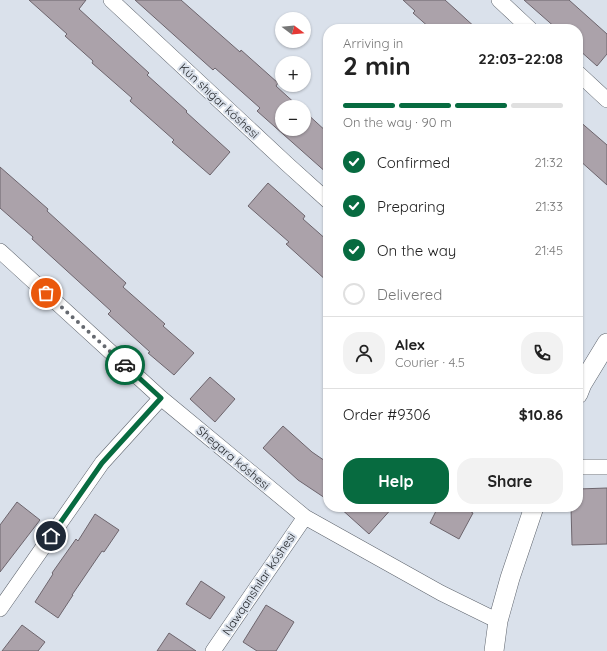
<!DOCTYPE html>
<html lang="en">
<head>
<meta charset="utf-8">
<style>
	:root { --surface:#fff; --page:#f2f2f2; --text:#222; --muted:#767676; --line:#e0e0e0; --accent:#076b40 }
	body { margin:0; font-family:Quicksand,sans-serif; background:var(--page); color:var(--text); height:100vh; display:flex; flex-direction:column; font-size:15px; white-space:nowrap }
	* { box-sizing:border-box; margin:0 }
	p { font-size:13px; color:var(--muted) }
	.icon { flex:none; width:22px; height:22px; fill:none; stroke:currentColor; stroke-width:2; stroke-linecap:round; stroke-linejoin:round }
	.map { position:relative; flex:1; overflow:hidden }
	.details { position:absolute; left:323px; top:24px; width:260px; height:488px; display:flex; flex-direction:column; background:var(--surface); border-radius:16px; box-shadow:0 1px 3px #0004 }
	.details>* { flex:none }
	.needle { width:26px; rotate:106deg }
	.tools { position:absolute; left:275px; top:12px; display:grid; gap:8px }
	.tools a { display:grid; place-items:center; width:36px; height:36px; border-radius:50%; background:var(--surface); box-shadow:0 1px 3px #0004; font-size:20px }
	.pin { position:absolute; display:grid; place-items:center; width:34px; height:34px; color:#fff; margin:-17px; border:2px solid #fff; border-radius:50%; box-shadow:0 1px 4px #0007 }
	.courier { position:absolute; display:grid; place-items:center; width:40px; height:40px; margin:-20px; border:3px solid #076b40; border-radius:50%; background:#fff; color:#222; box-shadow:0 1px 5px #0007 }
	.head em { font-style:normal; font-weight:700 }
	.head div { display:flex; flex-direction:column-reverse }
	.head { display:flex; align-items:center; justify-content:space-between; height:68px; padding:0 20px }
	h1 { font-size:26px; font-weight:700; line-height:30px }
	.bar { display:grid; grid-template-columns:repeat(4,1fr); gap:6px 4px; align-content:center; height:48px; padding:0 20px }
	.bar i { height:5px; border-radius:3px; background:var(--line) }
	.bar .on { background:var(--accent) }
	.bar p { grid-column:span 4 }
	.line { display:flex; align-items:center; gap:10px; padding:0 20px; border-top:1px solid var(--line) }
	.line div { flex:1 }
	.round { display:grid; place-items:center; flex:none; width:42px; height:42px; border-radius:16px; background:var(--page) }
	ol { padding:0 20px; list-style:none }
	li { display:flex; align-items:center; gap:12px; height:44px }
	li p { margin-inline-start:auto }
	li .icon { padding:4px; border-radius:50%; background:var(--accent); color:#fff; stroke-width:4 }
	li:last-child { color:var(--muted) }
	li i { width:22px; height:22px; border:2px solid var(--line); border-radius:50% }
	.cta { display:flex; gap:8px; margin-top:auto; padding:8px 20px }
	.cta a { flex:1; height:46px; border-radius:16px; background:var(--accent); color:#fff; font-size:16px; font-weight:700; line-height:46px; text-align:center }
	.cta a+a { background:var(--page); color:var(--text) }
	.map>svg:first-child { display:block }
</style>
</head>
<body>
<div class="map">
<svg width="607" height="651" viewBox="0 0 607 651">
	<rect width="100%" height="100%" fill="#dae1eb"/>
	<!-- building -->
	<path fill="#aba2aa" stroke="#6d656d" d="M29,0H86L79,9L149,73L147,75L187,111L186,112L230,152L210,175L172,142L174,140L130,101L132,98L92,63L93,61L65,36L67,34Z
		M135,0H181L240,52L241,50L278,83L276,86L299,107H282V129H304V111L328,133V174L257,111L260,108L215,68L213,70Z
		M403,0H445L477,29H431L413,13L415,11Z
		M524,0H569L607,34V54L597,66L578,49V29H557Z
		M578,120L607,145V185L578,159Z
		M0,167L48,209L47,211L126,283L123,287L165,324L163,326L194,353L174,375L148,353L150,352L108,314L111,311L32,239L33,237L0,208Z
		M268,183L305,216L303,219L328,241V282L286,244L289,242L248,206Z
		M210,377L235,399L215,422L190,399Z
		M283,426L312,452L328,463V500L298,480L263,448Z
		M607,488V544L572,545L571,507H578V489Z
		M17,502L40,520L0,572V525Z
		M339,507H393L369,534Z
		M438,507H463L473,513L459,539L430,523Z
		M95,514L119,530L104,552L102,551L72,595H73L58,618L35,602L53,574L52,573L76,539L78,541Z
		M201,581L225,597L210,619L186,604Z
		M266,605L294,622L276,651H257L243,642Z
		M22,625L45,642L38,651H2Z
		M169,633L196,651H157Z"/>
	<g fill="none" stroke-linecap="round" stroke-linejoin="round">
		<!-- minor casing -->
		<g stroke="#5f656e" stroke-width="16">
			<path id="minor" d="M111,0L287,164L328,201
				M499,0L530,29
				M578,73L607,100
				M0,251L161,398L305,517L441,593L498,621
				M578,467H607
				M0,609L102,463L161,398
				M213,651L305,517"/>
		</g>
		<!-- tertiary casing -->
		<g stroke="#5f656e" stroke-width="20">
			<path id="tertiary" d="M578,394L582,384L607,343
				M494,651L498,621L510,578L534,507"/>
		</g>
		<!-- minor -->
		<use href="#minor" stroke="#fff" stroke-width="15"/>
		<!-- tertiary -->
		<use href="#tertiary" stroke="#fff" stroke-width="19"/>
	</g>
	<g fill="none" stroke-linecap="round" stroke-linejoin="round">
		<!-- done -->
		<path stroke="#656970" stroke-width="4" stroke-dasharray="0 7.2" d="M46,293L125,365"/>
		<!-- route -->
		<path stroke="#076b40" stroke-width="5" d="M51,536L102,463L161,398L125,365"/>
	</g>
	<g text-anchor="middle" stroke-width="4" stroke-linejoin="round" paint-order="stroke">
		<!-- street labels -->
		<g font-size="12" fill="#26292d" stroke="#dae1eb">
			<text transform="translate(219 101) rotate(43)" y="4">Kún shıǵar kóshesi</text>
			<text transform="translate(233 458) rotate(40)" y="4">Shegara kóshesi</text>
			<text transform="translate(259 584) rotate(-56)" y="4">Nawqanshılar kóshesi</text>
		</g>
	</g>
</svg>
<div class="tools">
<a><svg class="needle" viewBox="-14 -14 28 28"><path d="M0-13l5 13h-10z" fill="#e53935"/><path d="M0 13l5-13h-10z" fill="#767676"/></svg></a>
<a>+</a>
<a>−</a>
</div>
<div class="pin" style="left:46px;top:293px;background:#ea580c"><svg class="icon" aria-label="bag" viewBox="0 0 24 24"><path d="M5 8h14l-1 12H6zM9 8a3 3 0 0 1 6 0"/></svg></div>
<div class="pin" style="left:51px;top:536px;background:#1f2937"><svg class="icon" aria-label="home" viewBox="0 0 24 24"><path d="M3 11l9-7 9 7M6 9v11h12V9"/></svg></div>
<div class="courier" style="left:125px;top:365px"><svg class="icon" aria-label="car" viewBox="0 0 24 24"><path d="M5 17H2v-5l4-1 3-4h7l3 4 3 1v5h-3M9 17h6M6 11h13"/><circle cx="7" cy="17" r="2"/><circle cx="17" cy="17" r="2"/></svg></div>
<section class="details">
<div class="head"><div><h1>2 min</h1><p>Arriving in</p></div><em>22:03–22:08</em></div>
<div class="bar"><i class="on"></i><i class="on"></i><i class="on"></i><i></i><p>On the way · 90 m</p></div>
<ol>
<li><svg class="icon" aria-label="check" viewBox="0 0 24 24"><path d="M5 12l5 5 9-10"/></svg>Confirmed<p>21:32</p></li>
<li><svg class="icon" aria-label="check" viewBox="0 0 24 24"><path d="M5 12l5 5 9-10"/></svg>Preparing<p>21:33</p></li>
<li><svg class="icon" aria-label="check" viewBox="0 0 24 24"><path d="M5 12l5 5 9-10"/></svg>On the way<p>21:45</p></li>
<li><i></i>Delivered</li>
</ol>
<div class="line" style="height:72px"><a class="round"><svg class="icon" aria-label="person" viewBox="0 0 24 24"><circle cx="12" cy="8" r="4"/><path d="M4 21q1-7 8-7t8 7"/></svg></a><div><b>Alex</b><p>Courier · 4.5</p></div><a class="round"><svg class="icon" aria-label="phone" viewBox="0 0 24 24"><path d="M5 4h4l2 5-3 2q2 4 5 5l2-3 5 2v4C11 20 4 13 5 4z"/></svg></a></div>
<div class="line" style="height:52px"><div>Order #9306</div><b>$10.86</b></div>
<div class="cta"><a>Help</a><a>Share</a></div>
</section>
</div>
</body>
</html>
